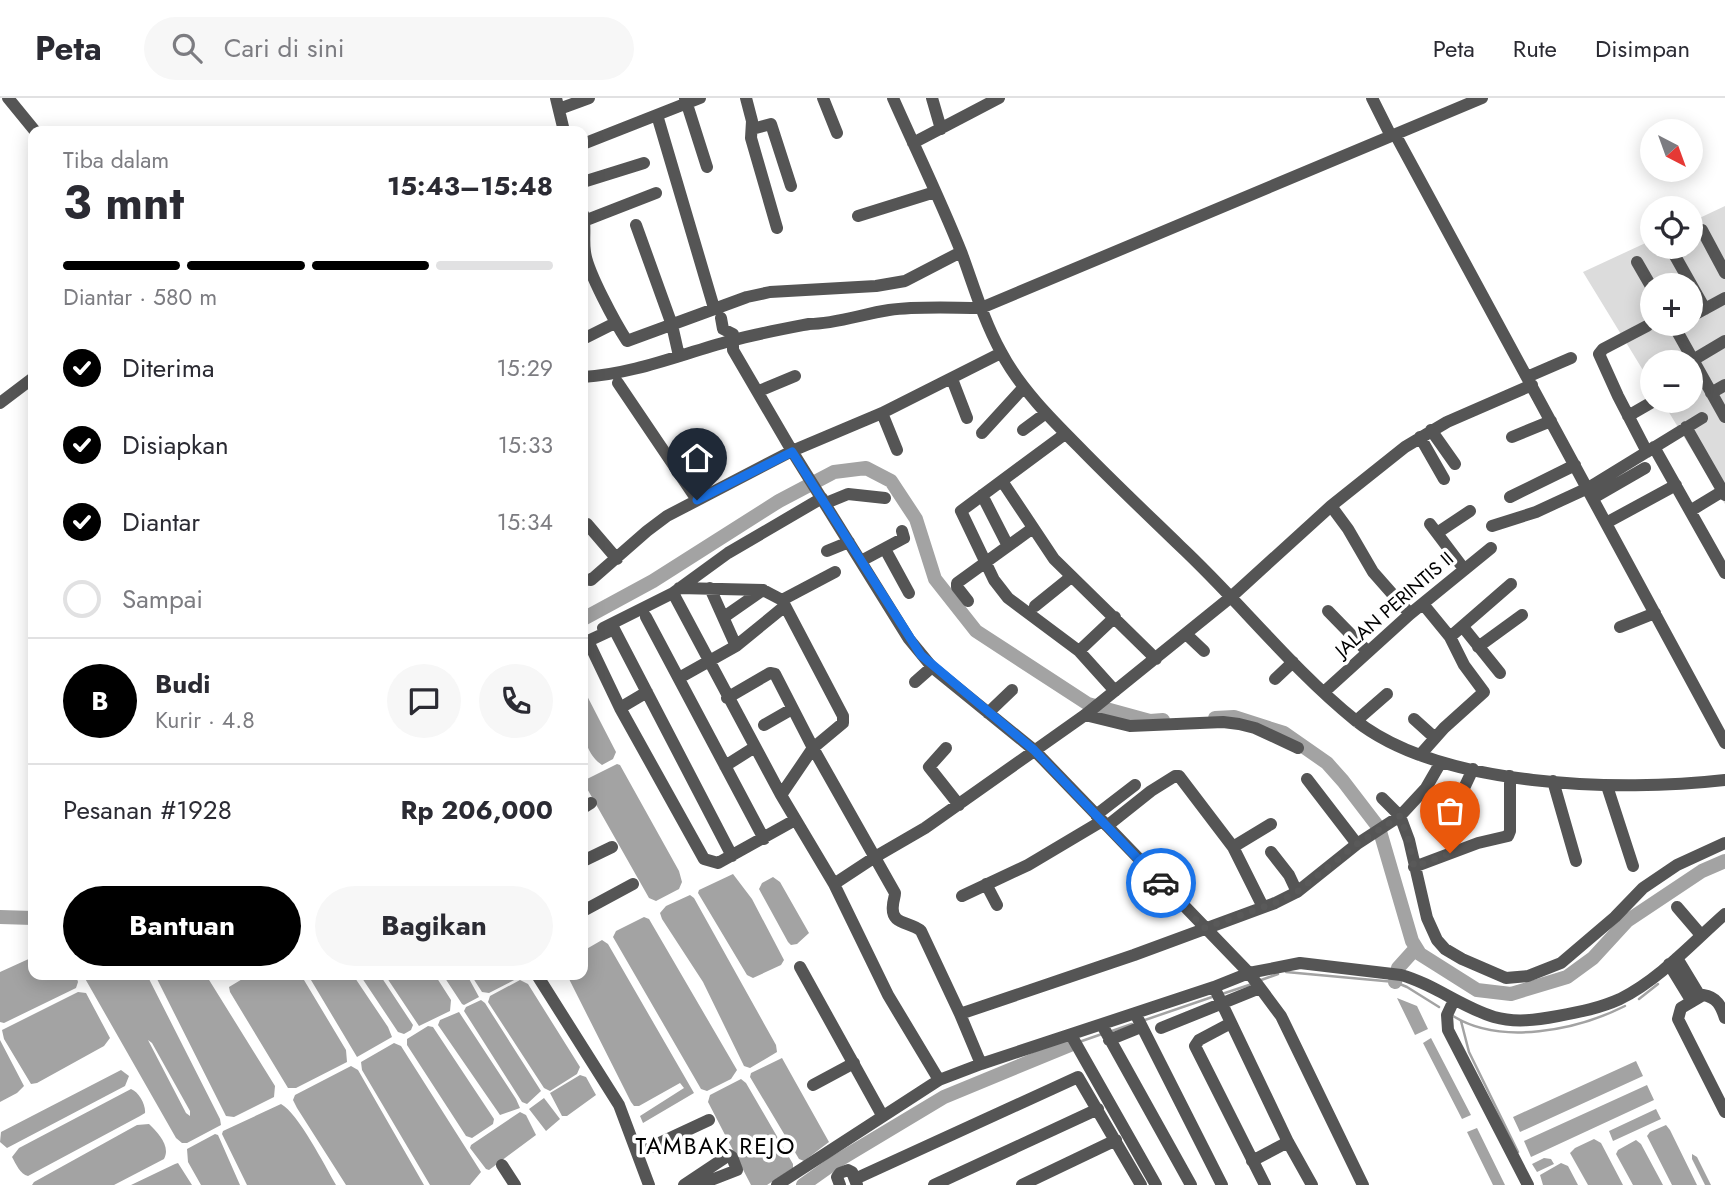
<!DOCTYPE html>
<html lang="id">
<head>
<meta charset="utf-8">
<style>
	:root { --surface:#fff; --page:#f7f7f7; --text:#2b2b33; --muted:#7c7c81; --line:#e1e1e2; --accent:#000 }
	body { margin:0; font-family:Jost,sans-serif; background:var(--page); color:var(--text); height:100vh; display:flex; flex-direction:column; font-size:26px; white-space:nowrap }
	* { box-sizing:border-box; margin:0 }
	p { font-size:23px; color:var(--muted) }
	.icon { flex:none; width:38px; height:38px; fill:none; stroke:currentColor; stroke-width:2; stroke-linecap:round; stroke-linejoin:round }
	.map { position:relative; flex:1; overflow:hidden }
	.drawer { position:absolute; left:28px; top:28px; width:560px; height:854px; display:flex; flex-direction:column; background:var(--surface); border-radius:14px; box-shadow:0 4px 18px #0003 }
	.drawer>* { flex:none }
	.needle { width:46px; rotate:139deg }
	.buttons { position:absolute; left:1640px; top:21px; display:grid; gap:14px }
	.buttons a { display:grid; place-items:center; width:63px; height:63px; border-radius:50%; background:var(--surface); box-shadow:0 4px 18px #0003; font-size:35px }
	.pin { position:absolute; display:grid; place-items:center; width:60px; height:60px; color:#fff; margin:-72px -30px; border-radius:50% 50% 50% 0; rotate:-45deg; box-shadow:0 0 7px #0007 }
	.pin .icon { rotate:45deg }
	.courier { position:absolute; display:grid; place-items:center; width:70px; height:70px; margin:-35px; border:5px solid #1a73e8; border-radius:50%; background:#fff; color:#222; box-shadow:0 2px 9px #0007 }
	.summary em { font-style:normal; font-weight:700 }
	.summary div { display:flex; flex-direction:column-reverse }
	.summary { display:flex; align-items:center; justify-content:space-between; height:119px; padding:0 35px }
	h1 { font-size:46px; font-weight:700; line-height:52px }
	.bar { display:grid; grid-template-columns:repeat(4,1fr); gap:10px 7px; align-content:center; height:84px; padding:0 35px }
	.bar i { height:9px; border-radius:5px; background:var(--line) }
	.bar .active { background:var(--accent) }
	.bar p { grid-column:span 4 }
	.line { display:flex; align-items:center; gap:18px; padding:0 35px; border-top:2px solid var(--line) }
	.line div { flex:1 }
	.round { display:grid; place-items:center; flex:none; width:74px; height:74px; border-radius:37px; background:var(--page) }
	ol { padding:0 35px; list-style:none }
	li { display:flex; align-items:center; gap:21px; height:77px }
	li p { margin-inline-start:auto }
	li .icon { padding:7px; border-radius:50%; background:var(--accent); color:#fff; stroke-width:4 }
	li:last-child { color:var(--muted) }
	li i { width:38px; height:38px; border:4px solid var(--line); border-radius:50% }
	.action { display:flex; gap:14px; margin-top:auto; padding:14px 35px }
	.action a { flex:1; height:80px; border-radius:42px; background:var(--accent); color:#fff; font-size:28px; font-weight:700; line-height:80px; text-align:center }
	.action a+a { background:var(--page); color:var(--text) }
	header { display:flex; align-items:center; gap:42px; box-sizing:border-box; height:98px; padding:0 35px; background:var(--surface); border-bottom:2px solid var(--line) }
	header strong { font-size:33px }
	nav { display:flex; gap:38px; margin-inline-start:auto; font-size:24px }
	.search { width:490px; height:63px; background:var(--page); display:flex; align-items:center; gap:18px; box-sizing:border-box; padding:0 24px; border-radius:38px; color:var(--muted); font-size:26px }
	.map>svg:first-child { display:block }
</style>
</head>
<body>
<header>
<strong>Peta</strong>
<div class="search"><svg class="icon" aria-label="search" viewBox="0 0 24 24"><circle cx="10" cy="10" r="6"/><path d="M15 15l6 6"/></svg>Cari di sini</div>
<nav><a>Peta</a><a>Rute</a><a>Disimpan</a></nav>
</header>
<div class="map">
<svg width="1725" height="1087" viewBox="0 0 1725 1087">
	<rect width="100%" height="100%" fill="#fff"/>
	<!-- green -->
	<path fill="#dcdcdc" fill-rule="evenodd" d="M1725,108V406L1662,303H1690V264H1652V287L1583,174L1652,142V149H1690L1691,124ZM1652,187H1690V226H1652Z"/>
	<!-- water -->
	<path fill="#a3a3a3" fill-rule="evenodd" d="M583,590L616,654L613,661L602,667C578,650 583,616 583,590Z
		M617,666L620,667L679,773L682,784L679,791L656,803L649,800L585,687L587,681Z
		M733,776L752,801L784,862L781,867L753,880L747,877L698,795L699,792Z
		M773,779L780,784L809,835L797,846L791,847L788,844L759,791L762,785Z
		M690,797L694,800L776,947L777,954L750,970L744,968L703,884L662,821L660,815L666,808Z
		M644,819L649,821L737,972L731,981L707,993L701,991L613,839L616,833Z
		M602,842L608,846L694,995L643,1025L640,1018L684,990L680,985L639,1008H634L631,1004L567,877H583V853Z
		M33,859V877H76L78,884L76,890L4,925L0,924V874Z
		M83,877H147L220,1021L221,1027L187,1045H182L176,1040ZM148,942L152,945L190,1013V1018L186,1015Z
		M155,877H206L275,988L274,999L234,1019L226,1018Z
		M249,877H301L346,952L347,964L296,990H288L230,894L229,889Z
		M308,877H353L388,929L392,939L357,959Z
		M360,877H380L413,927L411,932L404,936L398,934Z
		M385,877H435L451,902L450,913L419,928Z
		M443,877H467L479,899L464,907L462,906Z
		M471,877H519L518,880L489,895L482,894Z
		M520,882L528,886L580,969L577,976L550,993L544,990L488,904L490,898Z
		M78,894L86,895L110,940L104,948L37,985L31,986L4,941L2,932Z
		M1397,900L1417,908L1428,931L1415,937Z
		M481,902L485,905L541,993L527,1006L522,1004L464,913L466,909Z
		M459,914L516,1001L520,1010L500,1017L438,927L440,922Z
		M428,928L433,929L494,1021L493,1026L472,1040L466,1038L407,947V941Z
		M1431,940L1471,1017L1462,1021L1423,945Z
		M0,942L24,988L17,995L0,1004Z
		M394,945L401,948L481,1074L470,1087H430L362,972L361,964Z
		M782,960L829,1044L804,1063L799,1061L750,979L751,975Z
		M1636,963L1643,978L1520,1034L1513,1019Z
		M351,968L358,972L424,1087H346L297,1010L293,1002L295,997Z
		M121,972L129,978L125,988L7,1050L0,1044L1,1034Z
		M580,977L586,979L596,997L567,1018H562L550,995Z
		M741,981L746,985L793,1066V1070L767,1087H751L708,1004L710,997Z
		M1647,987L1654,1002L1531,1059L1524,1043Z
		M131,991C139,994 146,1007 145,1015L140,1018L28,1078C20,1076 16,1066 12,1059L19,1050Z
		M544,1000L560,1021L546,1033L529,1011Z
		M281,1006C298,1015 325,1068 336,1087H247L222,1036L223,1033Z
		M1656,1011L1661,1021L1613,1043L1609,1033Z
		M520,1014L526,1017L536,1037L489,1072L486,1071L470,1050L471,1047Z
		M149,1026C158,1035 171,1048 164,1061L114,1087H32L34,1084L137,1027Z
		M1666,1027L1670,1032L1697,1087H1672L1647,1038L1650,1034Z
		M1477,1030L1505,1087H1493L1467,1034Z
		M215,1036L218,1037L240,1087H201L188,1064L187,1051Z
		M1594,1041L1601,1045L1623,1087H1588L1570,1055L1575,1050Z
		M1636,1042L1641,1046L1663,1087H1633L1616,1056L1618,1052Z
		M1692,1056L1697,1059L1711,1087H1705L1692,1061Z
		M1544,1060L1551,1061L1554,1066L1537,1074L1532,1066Z
		M178,1065L192,1087H131L175,1066Z
		M1561,1065L1568,1068L1578,1087H1543L1540,1077Z"/>
	<g fill="none" stroke-linecap="round" stroke-linejoin="round">
		<!-- stream -->
		<path stroke="#a3a3a3" stroke-width="2.5" d="M1286,874L1395,884L1407,889L1439,909
			M1261,882L1278,876
			M1222,896L1252,886
			M1639,901L1658,886
			M1453,918C1501,948 1577,932 1625,908
			M1142,923L1215,898
			M1461,923L1469,954L1518,1054
			M1109,934L1132,926
			M1079,944L1102,936"/>
		<!-- river -->
		<path stroke="#a3a3a3" stroke-width="14" d="M583,521L653,483L779,403L834,374L866,370L891,383L916,421L935,481L976,533L1088,606L1150,623L1163,622
			M1215,620L1234,619L1284,635L1327,665L1343,683L1379,730L1412,843L1420,856L1477,892L1511,896L1567,879L1593,860L1627,823L1702,773L1725,763
			M0,819L33,820
			M1395,884L1398,870L1416,850
			M803,1087L834,1065L944,999L1070,947"/>
		<!-- minor -->
		<path stroke="#555" stroke-width="12" d="M8,0L35,33
			M556,0L564,33
			M685,0L707,69
			M746,0L752,23L751,40L777,130
			M823,0L837,35
			M893,0C916,52 941,103 962,156C974,189 984,223 1001,254C1020,290 1051,321 1079,349C1112,383 1146,415 1180,448C1240,504 1291,570 1355,622C1440,690 1621,694 1725,682
			M932,0L941,31
			M1372,0L1391,38
			M559,11L589,0
			M657,17L714,210
			M752,31L771,26L791,88
			M1395,36L1725,645
			M913,45L999,0
			M583,46L700,0
			M583,84L644,65
			M583,116C586,129 583,141 585,154C587,173 616,226 627,243L747,199L770,194L876,188L905,183L961,154
			M858,118L935,94
			M584,123L656,95
			M636,127L672,227L679,258
			M1702,132L1725,175
			M1670,149L1705,211
			M1637,164L1652,190
			M1690,219L1725,200
			M721,220L723,231L733,236V252L792,353L909,541L932,569L1034,652L1249,875L1281,918L1363,1087
			M1673,226L1725,319
			M583,241L615,225
			M1693,262L1725,243
			M583,279C634,276 681,256 730,243C756,236 783,231 809,226C836,226 862,216 889,212C919,208 950,210 981,210L1482,0
			M1527,279L1571,260
			M952,281L967,320
			M618,285L697,402
			M759,293L795,278
			M1711,295L1725,287
			M0,305L33,280
			M882,315L897,352
			M1628,318L1654,303
			M1686,329L1725,397
			M1023,332L1046,315
			M1431,332L1455,366
			M982,335L1024,289
			M1065,336L961,413L994,482L1008,500L1079,553L1115,593
			M1420,339L1444,381
			M1512,339L1551,323
			M1654,349L1725,475
			M1647,354L1618,298L1599,256L1603,251L1647,228
			M1002,383L1054,461L1156,561
			M982,397L1008,448
			M1510,399L1575,367
			M1593,400L1645,370
			M826,405L848,396L885,400
			M1331,408L1348,431L1373,474L1410,516
			M1690,413L1723,393
			M1606,425L1676,387
			M587,426L617,461
			M1430,426L1464,471
			M1492,428L1536,414L1588,390L1702,320
			M1437,435L1470,413
			M885,451L909,495
			M827,453L849,444
			M861,463L904,440L902,433
			M583,481L591,482L647,433L667,418L792,353L882,315L1001,255
			M679,490L763,492L782,502L843,618V625L813,650L781,697
			M710,490L736,548
			M673,495L781,697L834,786L888,897L939,982
			M782,502L835,474
			M968,503L957,489V485L1033,430
			M1035,508L1071,479
			M1328,513L1367,553
			M646,519L764,741
			M724,519L763,492
			M1463,529L1500,575
			M1620,529L1655,515
			M603,530L673,495L728,455L822,400
			M1186,536L1204,553
			M1450,539L1511,486
			M1478,549L1522,517
			M1079,553L1115,519
			M679,580L736,548L785,508
			M1275,581L1293,564
			M915,584L932,569
			M1324,594L1410,516L1491,450
			M727,600L770,575L775,576L813,650L895,795C895,799 893,803 893,807C890,828 911,823 921,833L960,916L981,966
			M620,610L647,594
			M988,615L1012,592
			M1085,617L1130,628L1223,624L1239,626L1255,630L1298,650
			M1414,621L1435,640
			M1356,623L1387,596
			M764,627L792,611
			M946,650L929,669L959,707
			M1420,657L1444,630L1484,594L1464,567L1450,539L1423,506
			M725,668L755,649
			M1307,681L1357,746
			M1553,683L1576,763
			M1607,688L1633,768
			M1382,700L1400,718L1409,742L1427,820L1437,842L1445,851L1462,861L1506,880L1528,878L1561,865L1615,819L1643,790L1677,767L1725,745
			M1458,703L1473,671
			M583,710L591,705
			M1096,717L1135,687
			M1107,728L1151,693L1175,678H1179L1233,749L1263,809
			M1233,749L1271,726
			M1271,754L1289,777L1297,794
			M732,758L614,531L588,543L620,610L704,761L718,765L795,722
			M583,763L612,749
			M1414,769L1478,745L1508,738L1510,733V678
			M834,786L875,759L925,730L1085,617L1231,499L1331,408L1405,349L1447,324L1532,287
			M986,786L997,807
			M962,798L1028,767L1102,723
			M1677,809L1701,837
			M583,813L633,786
			M1677,860L1700,898
			M1669,866L1691,902
			M800,869L882,1017
			M537,877L619,1007L649,1087
			M1214,889L1288,1044L1312,1087
			M1454,902L1447,917L1448,932L1528,1087
			M1135,915L1222,1087
			M960,916L1134,857L1275,805L1297,794L1357,746L1400,718L1426,690L1441,664
			M1725,920C1721,908 1717,899 1703,897L1681,910L1678,921L1725,1014
			M1231,925L1199,942L1195,948L1265,1087
			M1102,927L1191,1087
			M1161,930L1260,890
			M1071,937L1156,1087
			M1109,942L1141,929
			M813,987L854,965
			M638,1055L709,1022
			M1252,1063L1288,1044
			M502,1067L515,1087
			M855,1081L1078,979L1141,1087
			M684,1087L729,1057L732,1059L737,1072L698,1087
			M777,1087L939,982L981,966L1214,889L1249,875L1300,865L1401,877C1434,886 1461,909 1494,919C1515,925 1537,922 1558,918C1580,914 1600,910 1620,901C1660,881 1692,845 1725,816
			M840,1087L837,1079L840,1075L848,1072L852,1074L857,1087
			M934,1087L1098,1011
			M1022,1087L1116,1042"/>
	</g>
	<g fill="none" stroke-linecap="round" stroke-linejoin="round">
		<!-- done -->
		<path stroke="#595959" stroke-width="7" stroke-dasharray="0 12.6" d="M1161,785L1204,830L1275,805L1297,794L1357,746L1400,718L1409,743L1414,769L1450,755"/>
		<!-- route -->
		<path stroke="#1a73e8" stroke-width="9" d="M697,402L792,354L921,557L1034,652L1161,785"/>
	</g>
	<g text-anchor="middle" stroke-width="7" stroke-linejoin="round" paint-order="stroke">
		<!-- street labels -->
		<g font-size="19" fill="#000" stroke="#fff">
			<text transform="translate(1394 506) rotate(-41)" y="7">JALAN PERINTIS II</text>
		</g>
		<!-- quarter labels -->
		<g font-size="23" letter-spacing="2" fill="#000" stroke="#fff">
			<text x="716" y="1056">TAMBAK REJO</text>
		</g>
	</g>
</svg>
<div class="buttons">
<a><svg class="needle" viewBox="-14 -14 28 28"><path d="M0-13l5 13h-10z" fill="#e53935"/><path d="M0 13l5-13h-10z" fill="#7c7c81"/></svg></a>
<a><svg class="icon" aria-label="locate" viewBox="0 0 24 24"><circle cx="12" cy="12" r="6"/><path d="M12 2v4M12 18v4M2 12h4M18 12h4"/></svg></a>
<a>+</a>
<a>−</a>
</div>
<div class="pin" style="left:1450px;top:755px;background:#ea580c"><svg class="icon" aria-label="bag" viewBox="0 0 24 24"><path d="M5 8h14l-1 12H6zM9 8a3 3 0 0 1 6 0"/></svg></div>
<div class="pin" style="left:697px;top:402px;background:#1f2937"><svg class="icon" aria-label="home" viewBox="0 0 24 24"><path d="M3 11l9-7 9 7M6 9v11h12V9"/></svg></div>
<div class="courier" style="left:1161px;top:785px"><svg class="icon" aria-label="car" viewBox="0 0 24 24"><path d="M5 17H2v-5l4-1 3-4h7l3 4 3 1v5h-3M9 17h6M6 11h13"/><circle cx="7" cy="17" r="2"/><circle cx="17" cy="17" r="2"/></svg></div>
<section class="drawer">
<div class="summary"><div><h1>3 mnt</h1><p>Tiba dalam</p></div><em>15:43–15:48</em></div>
<div class="bar"><i class="active"></i><i class="active"></i><i class="active"></i><i></i><p>Diantar · 580 m</p></div>
<ol>
<li><svg class="icon" aria-label="check" viewBox="0 0 24 24"><path d="M5 12l5 5 9-10"/></svg>Diterima<p>15:29</p></li>
<li><svg class="icon" aria-label="check" viewBox="0 0 24 24"><path d="M5 12l5 5 9-10"/></svg>Disiapkan<p>15:33</p></li>
<li><svg class="icon" aria-label="check" viewBox="0 0 24 24"><path d="M5 12l5 5 9-10"/></svg>Diantar<p>15:34</p></li>
<li><i></i>Sampai</li>
</ol>
<div class="line" style="height:126px"><b class="round" style="background:var(--accent);color:#fff">B</b><div><b>Budi</b><p>Kurir · 4.8</p></div><a class="round"><svg class="icon" aria-label="chat" viewBox="0 0 24 24"><path d="M4 5h16v11H9l-5 4z"/></svg></a><a class="round"><svg class="icon" aria-label="phone" viewBox="0 0 24 24"><path d="M5 4h4l2 5-3 2q2 4 5 5l2-3 5 2v4C11 20 4 13 5 4z"/></svg></a></div>
<div class="line" style="height:91px"><div>Pesanan #1928</div><b>Rp 206,000</b></div>
<div class="action"><a>Bantuan</a><a>Bagikan</a></div>
</section>
</div>
</body>
</html>
